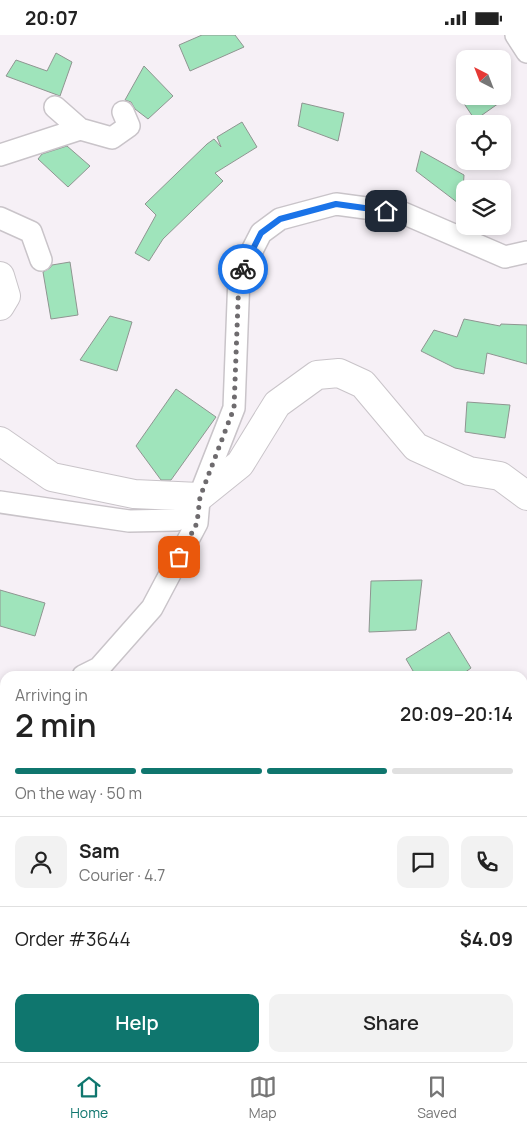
<!DOCTYPE html>
<meta charset="utf-8">
<style>
body{margin:0;font-family:Manrope,sans-serif;background:#f2f2f2;color:#222;height:100vh;display:flex;flex-direction:column;font-size:19px;white-space:nowrap}
*{box-sizing:border-box;margin:0}
p{font-size:16px;color:#767676}
.icon{flex:none;width:28px;height:28px;fill:none;stroke:currentColor;stroke-width:2;stroke-linecap:round;stroke-linejoin:round}
.map{position:relative;flex:1;overflow:hidden}
.sheet{position:absolute;left:0px;top:636px;width:528px;height:391px;display:flex;flex-direction:column;background:#fff;border-radius:15px 15px 0 0;box-shadow:0 2px 8px #0003}
.sheet>*{flex:none}
.needle{width:32px;rotate:318deg}
.controls{position:absolute;left:456px;top:15px;display:grid;gap:10px}
.controls a{display:grid;place-items:center;width:55px;height:55px;border-radius:10px;background:#fff;box-shadow:0 2px 8px #0003;font-size:25px}
.pin{position:absolute;display:grid;place-items:center;width:42px;height:42px;color:#fff;margin:-21px;border-radius:10px;box-shadow:0 2px 8px #0006}
.courier{position:absolute;display:grid;place-items:center;width:50px;height:50px;margin:-25px;border:4px solid #1a73e8;border-radius:50%;background:#fff;color:#222;box-shadow:0 1px 6px #0007}
.headline em{font-style:normal;font-weight:600}
.headline div{display:flex;flex-direction:column-reverse}
.headline{display:flex;align-items:center;justify-content:space-between;height:85px;padding:0 15px}
h1{font-size:32px;font-weight:600;line-height:38px}
.bar{display:grid;grid-template-columns:repeat(4,1fr);gap:8px 5px;align-content:center;height:60px;padding:0 15px}
.bar i{height:6px;border-radius:4px;background:#e0e0e0}
.bar .selected{background:#0f766e}
.bar p{grid-column:span 4}
.line{display:flex;align-items:center;gap:12px;padding:0 15px;border-top:1px solid #e0e0e0}
.line div{flex:1}
.round{display:grid;place-items:center;flex:none;width:52px;height:52px;border-radius:10px;background:#f2f2f2}
.action{display:flex;gap:10px;margin-top:auto;padding:10px 15px}
.action a{flex:1;height:58px;border-radius:10px;background:#0f766e;color:#fff;font-size:20px;font-weight:600;line-height:58px;text-align:center}
.action a+a{background:#f2f2f2;color:#222}
.status{display:flex;justify-content:space-between;align-items:center;height:35px;padding:0 25px;background:#fff;direction:ltr}
.status svg{height:14px;fill:currentColor}
.tab-bar{display:flex;justify-content:space-around;align-items:center;height:70px;border-top:1px solid #e0e0e0;background:#fff;font-size:14px;color:#767676}
.tab-bar a{display:grid;justify-items:center;gap:2px}
.tab-bar .selected{color:#0f766e}
.map>svg:first-child{display:block}
</style>
<div class="status"><b>20:07</b><svg viewBox="0 0 49 12"><path d="M0 12V9h3v3zM5 12V6h3v6zM10 12V3h3v9zM15 12V0h3v12zM26 1h20v11H26zM47 4h2v5h-2z"/></svg></div>
<div class="map">
<svg width="527" height="1027" viewBox="0 0 527 1027">
<rect width="100%" height="100%" fill="#f6f0f6"/>
<!-- building -->
<path fill="#9fe4bb" stroke="#8f9591" d="M 202,0 L 235,0 L 244,12 L 190,36 L 179,10 Z
M 56,18 L 72,27 L 60,61 L 6,41 L 16,25 L 47,36 Z
M 144,31 L 173,61 L 148,84 L 135,74 L 131,67 L 125,65 Z
M 459,61 L 509,61 L 475,85 Z
M 302,68 L 344,78 L 338,106 L 298,91 Z
M 242,87 L 257,112 L 215,138 L 223,146 L 163,204 L 149,226 L 135,218 L 156,180 L 145,169 L 207,109 L 214,104 L 221,112 L 217,102 Z
M 67,111 L 90,131 L 68,152 L 38,124 L 42,119 Z
M 421,116 L 464,140 L 462,171 L 416,136 Z
M 70,227 L 78,280 L 51,284 L 43,237 L 50,233 L 52,230 Z
M 110,281 L 132,287 L 117,336 L 80,325 Z
M 464,284 L 500,291 L 501,289 L 527,290 L 527,329 L 487,318 L 484,339 L 455,333 L 421,316 L 434,295 L 457,302 Z
M 176,354 L 216,382 L 171,445 L 161,445 L 136,411 Z
M 467,367 L 510,370 L 505,403 L 465,397 Z
M 422,545 L 416,595 L 369,597 L 371,546 Z
M 0,555 L 45,568 L 35,601 L 0,591 Z
M 449,597 L 471,633 L 460,641 L 416,641 L 406,624 Z"/>
<g fill="none" stroke-linecap="round" stroke-linejoin="round">
<defs>
<path id="minor" d="M 516,0 L 527,17
M 80,94 L 112,103 L 129,91 L 123,77
M 0,120 L 80,94 L 55,72
M 0,183 L 31,197 L 41,225
M 0,467 L 129,486 L 177,485 L 189,478 L 199,462 L 234,373 L 239,241 L 261,198 L 280,184 L 336,169 L 403,178 L 505,222 L 527,217
M 83,641 L 99,633 L 152,573 L 197,488 L 199,465
M 0,675 L 5,673"/>
<path id="tertiary" d="M 0,241 L 6,261 L 0,271
M 0,406 L 52,442 L 134,459 L 199,462 L 240,429 L 277,369 L 317,340 L 339,338 L 363,349 L 416,412 L 469,436 L 500,441 L 527,461"/>
</defs>
<!-- minor casing -->
<use href="#minor" stroke="#c9c4c9" stroke-width="24"/>
<!-- tertiary casing -->
<use href="#tertiary" stroke="#c9c4c9" stroke-width="30"/>
<!-- minor -->
<use href="#minor" stroke="#fff" stroke-width="21"/>
<!-- tertiary -->
<use href="#tertiary" stroke="#fff" stroke-width="28"/>
</g>
<g fill="none" stroke-linecap="round" stroke-linejoin="round">
<!-- done -->
<path stroke="#6e6b6e" stroke-width="5" stroke-dasharray="0 9" d="M 179,522 L 197,488 L 200,462 L 234,373 L 239,241 L 243,234"/>
<!-- route -->
<path stroke="#1a73e8" stroke-width="6" d="M 243,234 L 261,198 L 280,184 L 336,169 L 386,176"/>
</g>
</svg>
<div class="controls">
<a><svg class="needle" viewBox="-14 -14 28 28"><path d="M0-13l5 13h-10z" fill="#e53935"/><path d="M0 13l5-13h-10z" fill="#767676"/></svg></a>
<a><svg class="icon" aria-label="locate" viewBox="0 0 24 24"><circle cx="12" cy="12" r="6"/><path d="M12 2v4M12 18v4M2 12h4M18 12h4"/></svg></a>
<a><svg class="icon" aria-label="layers" viewBox="0 0 24 24"><path d="M12 4l9 5-9 5-9-5zM3 14l9 5 9-5"/></svg></a>
</div>
<div class="pin" style="left:179px;top:522px;background:#ea580c"><svg class="icon" aria-label="bag" viewBox="0 0 24 24"><path d="M5 8h14l-1 12H6zM9 8a3 3 0 0 1 6 0"/></svg></div>
<div class="pin" style="left:386px;top:176px;background:#1f2937"><svg class="icon" aria-label="home" viewBox="0 0 24 24"><path d="M3 11l9-7 9 7M6 9v11h12V9"/></svg></div>
<div class="courier" style="left:243px;top:234px"><svg class="icon" aria-label="bike" viewBox="0 0 24 24"><circle cx="6" cy="16" r="4"/><circle cx="18" cy="16" r="4"/><path d="M6 16l4-8h5l3 8M10 8l3 8H6M13 5h3"/></svg></div>
<section class="sheet">
<div class="headline"><div><h1>2 min</h1><p>Arriving in</p></div><em>20:09–20:14</em></div>
<div class="bar"><i class="selected"></i><i class="selected"></i><i class="selected"></i><i></i><p>On the way · 50 m</p></div>
<div class="line" style="height:90px"><a class="round"><svg class="icon" aria-label="person" viewBox="0 0 24 24"><circle cx="12" cy="8" r="4"/><path d="M4 21q1-7 8-7t8 7"/></svg></a><div><b>Sam</b><p>Courier · 4.7</p></div><a class="round"><svg class="icon" aria-label="chat" viewBox="0 0 24 24"><path d="M4 5h16v11H9l-5 4z"/></svg></a><a class="round"><svg class="icon" aria-label="phone" viewBox="0 0 24 24"><path d="M5 4h4l2 5-3 2q2 4 5 5l2-3 5 2v4C11 20 4 13 5 4z"/></svg></a></div>
<div class="line" style="height:65px"><div>Order #3644</div><b>$4.09</b></div>
<div class="action"><a>Help</a><a>Share</a></div>
</section>
</div>
<nav class="tab-bar">
<a class="selected"><svg class="icon" aria-label="home" viewBox="0 0 24 24"><path d="M3 11l9-7 9 7M6 9v11h12V9"/></svg>Home</a>
<a><svg class="icon" aria-label="map" viewBox="0 0 24 24"><path d="M3 6l6-2 6 2 6-2v14l-6 2-6-2-6 2zM9 4v14M15 6v14"/></svg>Map</a>
<a><svg class="icon" aria-label="saved" viewBox="0 0 24 24"><path d="M7 4h10v16l-5-4-5 4z"/></svg>Saved</a>
</nav>
